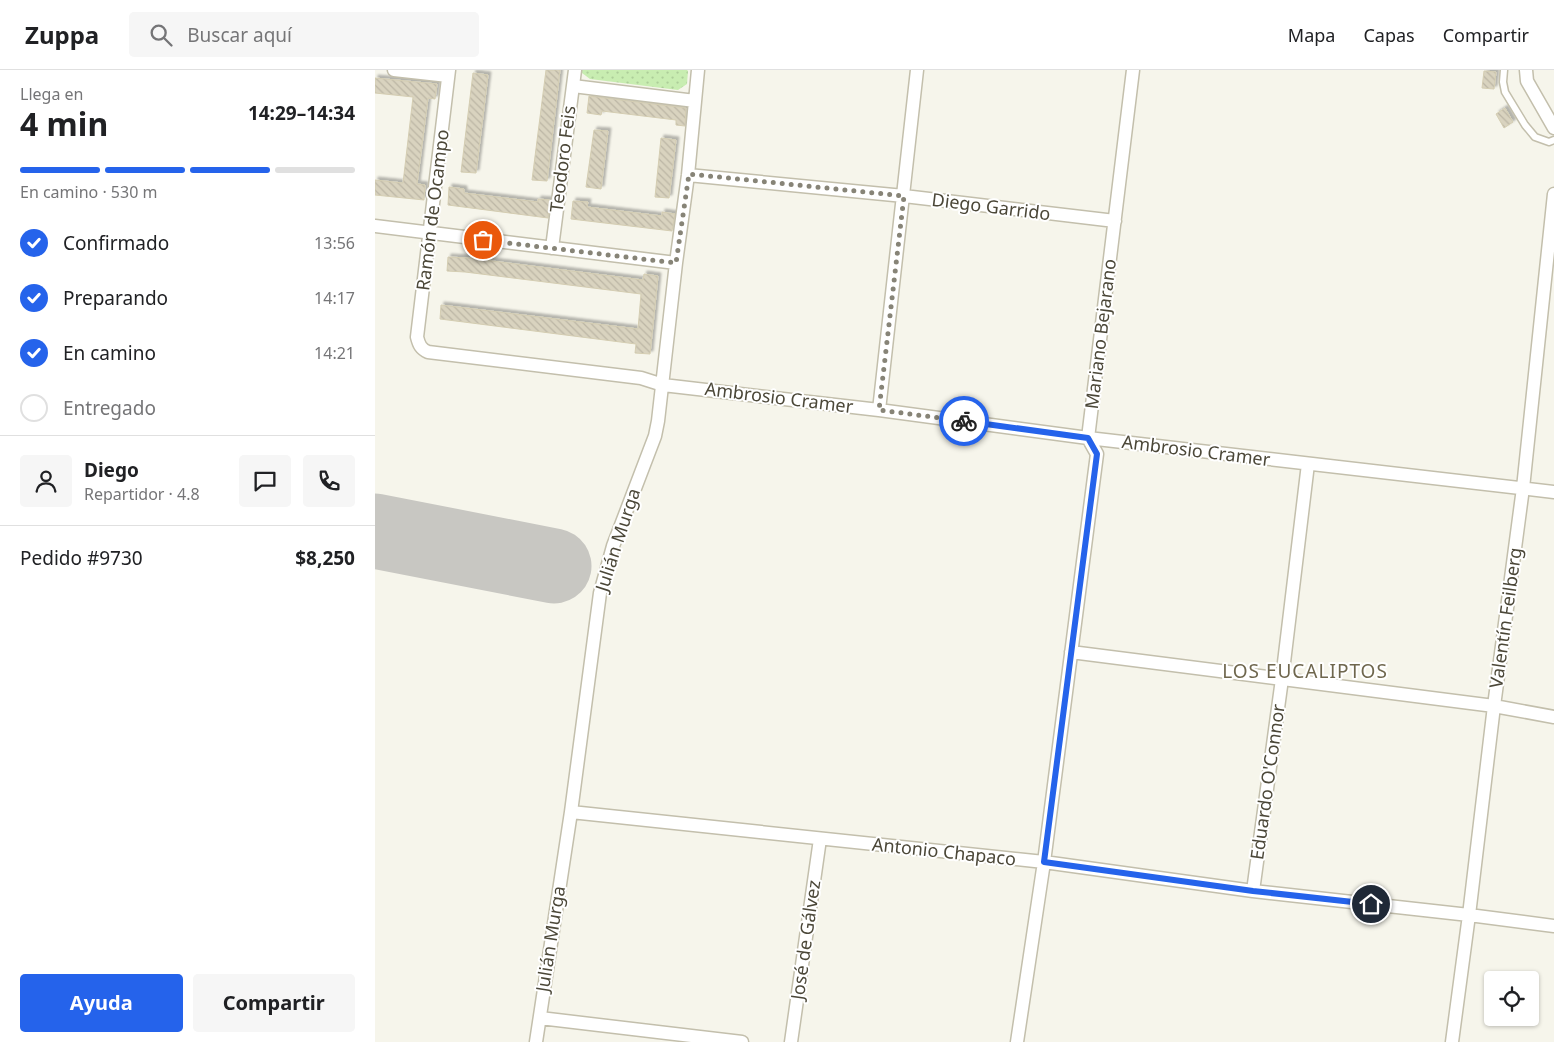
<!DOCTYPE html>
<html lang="es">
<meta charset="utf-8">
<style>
body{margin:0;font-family:"Noto Sans",sans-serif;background:#f6f6f6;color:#202124;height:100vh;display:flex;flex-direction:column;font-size:19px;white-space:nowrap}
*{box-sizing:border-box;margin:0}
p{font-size:16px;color:#757577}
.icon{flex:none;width:28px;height:28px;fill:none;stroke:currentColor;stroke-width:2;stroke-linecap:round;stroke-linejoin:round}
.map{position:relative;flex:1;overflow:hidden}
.sheet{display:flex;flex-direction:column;background:#fff;width:375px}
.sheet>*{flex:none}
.controls{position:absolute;left:1109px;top:901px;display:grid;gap:10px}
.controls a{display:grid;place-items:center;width:55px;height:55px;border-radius:5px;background:#fff;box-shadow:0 1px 4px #0004;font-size:25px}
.pin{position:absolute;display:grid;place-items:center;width:42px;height:42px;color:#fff;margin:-21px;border:2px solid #fff;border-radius:50%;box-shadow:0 1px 5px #0007}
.courier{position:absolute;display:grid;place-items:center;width:50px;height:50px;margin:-25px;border:4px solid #2563eb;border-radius:50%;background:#fff;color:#222;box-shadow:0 1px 6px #0007}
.headline em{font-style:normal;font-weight:700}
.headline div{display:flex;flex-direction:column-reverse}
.headline{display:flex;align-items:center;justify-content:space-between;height:85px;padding:0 20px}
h1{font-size:32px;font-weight:700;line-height:38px}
.bar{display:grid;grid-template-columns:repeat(4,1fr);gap:8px 5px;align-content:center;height:60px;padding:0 20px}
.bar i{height:6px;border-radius:4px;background:#e0e0e0}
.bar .current{background:#2563eb}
.bar p{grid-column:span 4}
.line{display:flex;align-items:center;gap:12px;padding:0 20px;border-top:1px solid #e0e0e0}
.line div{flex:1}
.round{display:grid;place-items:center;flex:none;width:52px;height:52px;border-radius:5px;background:#f6f6f6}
ol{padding:0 20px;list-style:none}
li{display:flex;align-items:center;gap:15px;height:55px}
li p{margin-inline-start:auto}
li .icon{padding:5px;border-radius:50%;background:#2563eb;color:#fff;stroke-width:4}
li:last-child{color:#757577}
li i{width:28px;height:28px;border:2px solid #e0e0e0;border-radius:50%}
.button{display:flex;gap:10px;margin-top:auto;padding:10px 20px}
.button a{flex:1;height:58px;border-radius:5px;background:#2563eb;color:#fff;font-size:20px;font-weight:700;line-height:58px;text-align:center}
.button a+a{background:#f6f6f6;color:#202124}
header{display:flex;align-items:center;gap:30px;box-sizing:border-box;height:70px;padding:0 25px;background:#fff;border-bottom:1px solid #e0e0e0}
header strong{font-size:24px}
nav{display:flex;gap:28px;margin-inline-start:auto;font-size:18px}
.search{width:350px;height:45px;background:#f6f6f6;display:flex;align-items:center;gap:12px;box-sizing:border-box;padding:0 18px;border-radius:5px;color:#757577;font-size:19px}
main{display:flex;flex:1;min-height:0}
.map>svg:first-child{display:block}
</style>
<header>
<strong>Zuppa</strong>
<div class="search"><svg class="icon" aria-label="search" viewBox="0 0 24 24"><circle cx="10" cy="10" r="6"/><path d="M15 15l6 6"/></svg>Buscar aquí</div>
<nav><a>Mapa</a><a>Capas</a><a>Compartir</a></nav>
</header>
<main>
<section class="sheet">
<div class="headline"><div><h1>4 min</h1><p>Llega en</p></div><em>14:29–14:34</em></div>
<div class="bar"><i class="current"></i><i class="current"></i><i class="current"></i><i></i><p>En camino · 530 m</p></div>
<ol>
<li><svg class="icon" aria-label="check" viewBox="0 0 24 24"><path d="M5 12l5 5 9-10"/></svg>Confirmado<p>13:56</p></li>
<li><svg class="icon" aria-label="check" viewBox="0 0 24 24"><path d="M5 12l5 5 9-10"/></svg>Preparando<p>14:17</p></li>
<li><svg class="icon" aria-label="check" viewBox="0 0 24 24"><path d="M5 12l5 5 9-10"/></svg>En camino<p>14:21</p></li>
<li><i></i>Entregado</li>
</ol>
<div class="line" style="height:90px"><a class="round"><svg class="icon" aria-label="person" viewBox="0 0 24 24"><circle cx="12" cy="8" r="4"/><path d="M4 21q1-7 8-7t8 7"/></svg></a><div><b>Diego</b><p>Repartidor · 4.8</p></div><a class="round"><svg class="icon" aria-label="chat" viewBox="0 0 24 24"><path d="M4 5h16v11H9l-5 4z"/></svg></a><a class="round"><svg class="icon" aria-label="phone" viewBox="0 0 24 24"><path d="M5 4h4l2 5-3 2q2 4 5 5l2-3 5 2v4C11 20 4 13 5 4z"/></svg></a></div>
<div class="line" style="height:65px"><div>Pedido #9730</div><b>$8,250</b></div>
<div class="button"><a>Ayuda</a><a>Compartir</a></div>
</section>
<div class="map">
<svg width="1179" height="972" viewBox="0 0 1179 972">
<defs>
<pattern id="park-dots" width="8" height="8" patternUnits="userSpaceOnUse" patternTransform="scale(1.25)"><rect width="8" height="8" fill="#c8edb1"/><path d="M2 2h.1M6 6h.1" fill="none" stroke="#adcd99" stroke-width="1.8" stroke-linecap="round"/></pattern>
<pattern id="building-back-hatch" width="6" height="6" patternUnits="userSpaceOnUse" patternTransform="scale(1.25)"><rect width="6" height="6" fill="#d9d3bf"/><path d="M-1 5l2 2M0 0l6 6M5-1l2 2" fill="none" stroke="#bcb6a5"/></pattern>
<filter id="shadow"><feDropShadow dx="3" dy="-3" stdDeviation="1" flood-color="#0004"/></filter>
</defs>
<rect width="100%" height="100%" fill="#f6f5eb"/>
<!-- park -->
<path fill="url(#park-dots)" d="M 207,0 L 312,0 L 313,1 L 312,14 L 303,20 L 215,9 L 207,3 Z"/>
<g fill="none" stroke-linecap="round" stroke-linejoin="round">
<!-- runway -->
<path stroke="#c8c7c2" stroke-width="75" d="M 0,461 L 179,496"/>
</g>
<!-- building -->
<path fill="url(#building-back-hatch)" stroke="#d4cdb2" filter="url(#shadow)" d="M 171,0 L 185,0 L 172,111 L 157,110 Z
M 1109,1 L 1121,2 L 1119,19 L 1107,18 Z
M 98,3 L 113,5 L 101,103 L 86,102 Z
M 0,8 L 62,14 L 60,29 L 53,28 L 42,114 L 50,115 L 49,130 L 0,125 L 0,110 L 28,113 L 38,27 L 0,23 Z
M 214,26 L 311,38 L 310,56 L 301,55 L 301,50 L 227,41 L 226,45 L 212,43 Z
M 1130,38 L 1138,52 L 1129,58 L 1121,44 Z
M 219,60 L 233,61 L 226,119 L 211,117 Z
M 286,68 L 301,70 L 294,128 L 280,127 Z
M 74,117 L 89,119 L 89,123 L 163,132 L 163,129 L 175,130 L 173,148 L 73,135 Z
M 198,131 L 213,132 L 212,137 L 287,146 L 287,142 L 300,144 L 297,161 L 196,149 Z
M 73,187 L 93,188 L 268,210 L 269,204 L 283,206 L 275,284 L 260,283 L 261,274 L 65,249 L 66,235 L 263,259 L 266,224 L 90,202 L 72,201 Z"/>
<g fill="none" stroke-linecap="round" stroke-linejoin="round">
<defs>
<path id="service" d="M 1129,0 L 1128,12 L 1130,22 L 1150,55 L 1160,67 L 1174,72 L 1179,70"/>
<path id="minor" d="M 19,0 L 73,6
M 74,0 L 42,267 C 44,275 46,279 53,282 L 266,308 L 288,315 L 504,340 L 713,368 L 1179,422
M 1151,0 L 1152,11 L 1179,58
M 198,16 L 320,31
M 313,105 L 529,126 L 740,151
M 0,156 L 301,193
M 177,178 L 200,0
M 504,340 L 542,0
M 696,582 L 1119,636 L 1179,647
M 196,742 L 669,792 L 878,821 L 1094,845 L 1179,856
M 878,821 L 907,609 L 933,394
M 165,948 L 367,972
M 161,972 L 196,742 L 225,523 L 238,476 L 280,366 L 283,351 L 301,193 L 313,105 L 323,0
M 416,972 L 445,769
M 642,972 L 669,792 L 722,384 L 713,368 L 758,0
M 1077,972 L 1094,845 L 1119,636 L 1148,418 L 1179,124"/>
</defs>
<!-- service casing -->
<use href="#service" stroke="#c3bfac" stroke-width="9"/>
<!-- minor casing -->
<use href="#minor" stroke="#c3bfac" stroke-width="15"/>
<!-- service -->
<use href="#service" stroke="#fff" stroke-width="6"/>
<!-- minor -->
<use href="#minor" stroke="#fff" stroke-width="12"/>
</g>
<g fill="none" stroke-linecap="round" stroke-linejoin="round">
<!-- done -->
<path stroke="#878477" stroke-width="5" stroke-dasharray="0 9" d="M 108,170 L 301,193 L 314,104 L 529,126 L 504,340 L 589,351"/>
<!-- route -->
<path stroke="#2563eb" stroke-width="6" d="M 589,351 L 713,368 L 722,384 L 669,792 L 878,821 L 996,834"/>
</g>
<g text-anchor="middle" stroke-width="4" stroke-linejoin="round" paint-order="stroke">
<!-- street labels -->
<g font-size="18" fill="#4b4738" stroke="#fff">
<text transform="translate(188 89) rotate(-83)" y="6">Teodoro Feis</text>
<text transform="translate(616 137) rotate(7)" y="6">Diego Garrido</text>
<text transform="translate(58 140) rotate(-83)" y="6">Ramón de Ocampo</text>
<text transform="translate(726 264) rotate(-83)" y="6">Mariano Bejarano</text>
<text transform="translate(404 328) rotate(7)" y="6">Ambrosio Cramer</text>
<text transform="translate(821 381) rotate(7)" y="6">Ambrosio Cramer</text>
<text transform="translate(243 470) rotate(-72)" y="6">Julián Murga</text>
<text transform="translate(1131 548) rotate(-82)" y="6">Valentín Feilberg</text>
<text transform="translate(893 712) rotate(-82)" y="6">Eduardo O'Connor</text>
<text transform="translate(569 782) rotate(6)" y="6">Antonio Chapaco</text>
<text transform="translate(176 869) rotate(-81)" y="6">Julián Murga</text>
<text transform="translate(431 870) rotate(-82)" y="6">José de Gálvez</text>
</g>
<!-- neighbourhood labels -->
<g font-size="19" letter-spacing="1" fill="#6f674e" stroke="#fff">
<text x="930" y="608">LOS EUCALIPTOS</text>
</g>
</g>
</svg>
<div class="controls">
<a><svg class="icon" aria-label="locate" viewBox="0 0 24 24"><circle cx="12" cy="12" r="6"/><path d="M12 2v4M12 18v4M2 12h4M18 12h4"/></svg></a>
</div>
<div class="pin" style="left:108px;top:170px;background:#ea580c"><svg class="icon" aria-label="bag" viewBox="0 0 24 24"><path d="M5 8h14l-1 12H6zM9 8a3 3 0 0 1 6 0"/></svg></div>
<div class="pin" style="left:996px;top:834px;background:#1f2937"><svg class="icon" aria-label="home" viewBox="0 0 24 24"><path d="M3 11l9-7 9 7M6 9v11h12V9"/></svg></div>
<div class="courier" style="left:589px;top:351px"><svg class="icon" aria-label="bike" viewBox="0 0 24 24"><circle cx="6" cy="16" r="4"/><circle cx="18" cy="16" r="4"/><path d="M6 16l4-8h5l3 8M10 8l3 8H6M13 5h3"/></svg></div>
</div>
</main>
